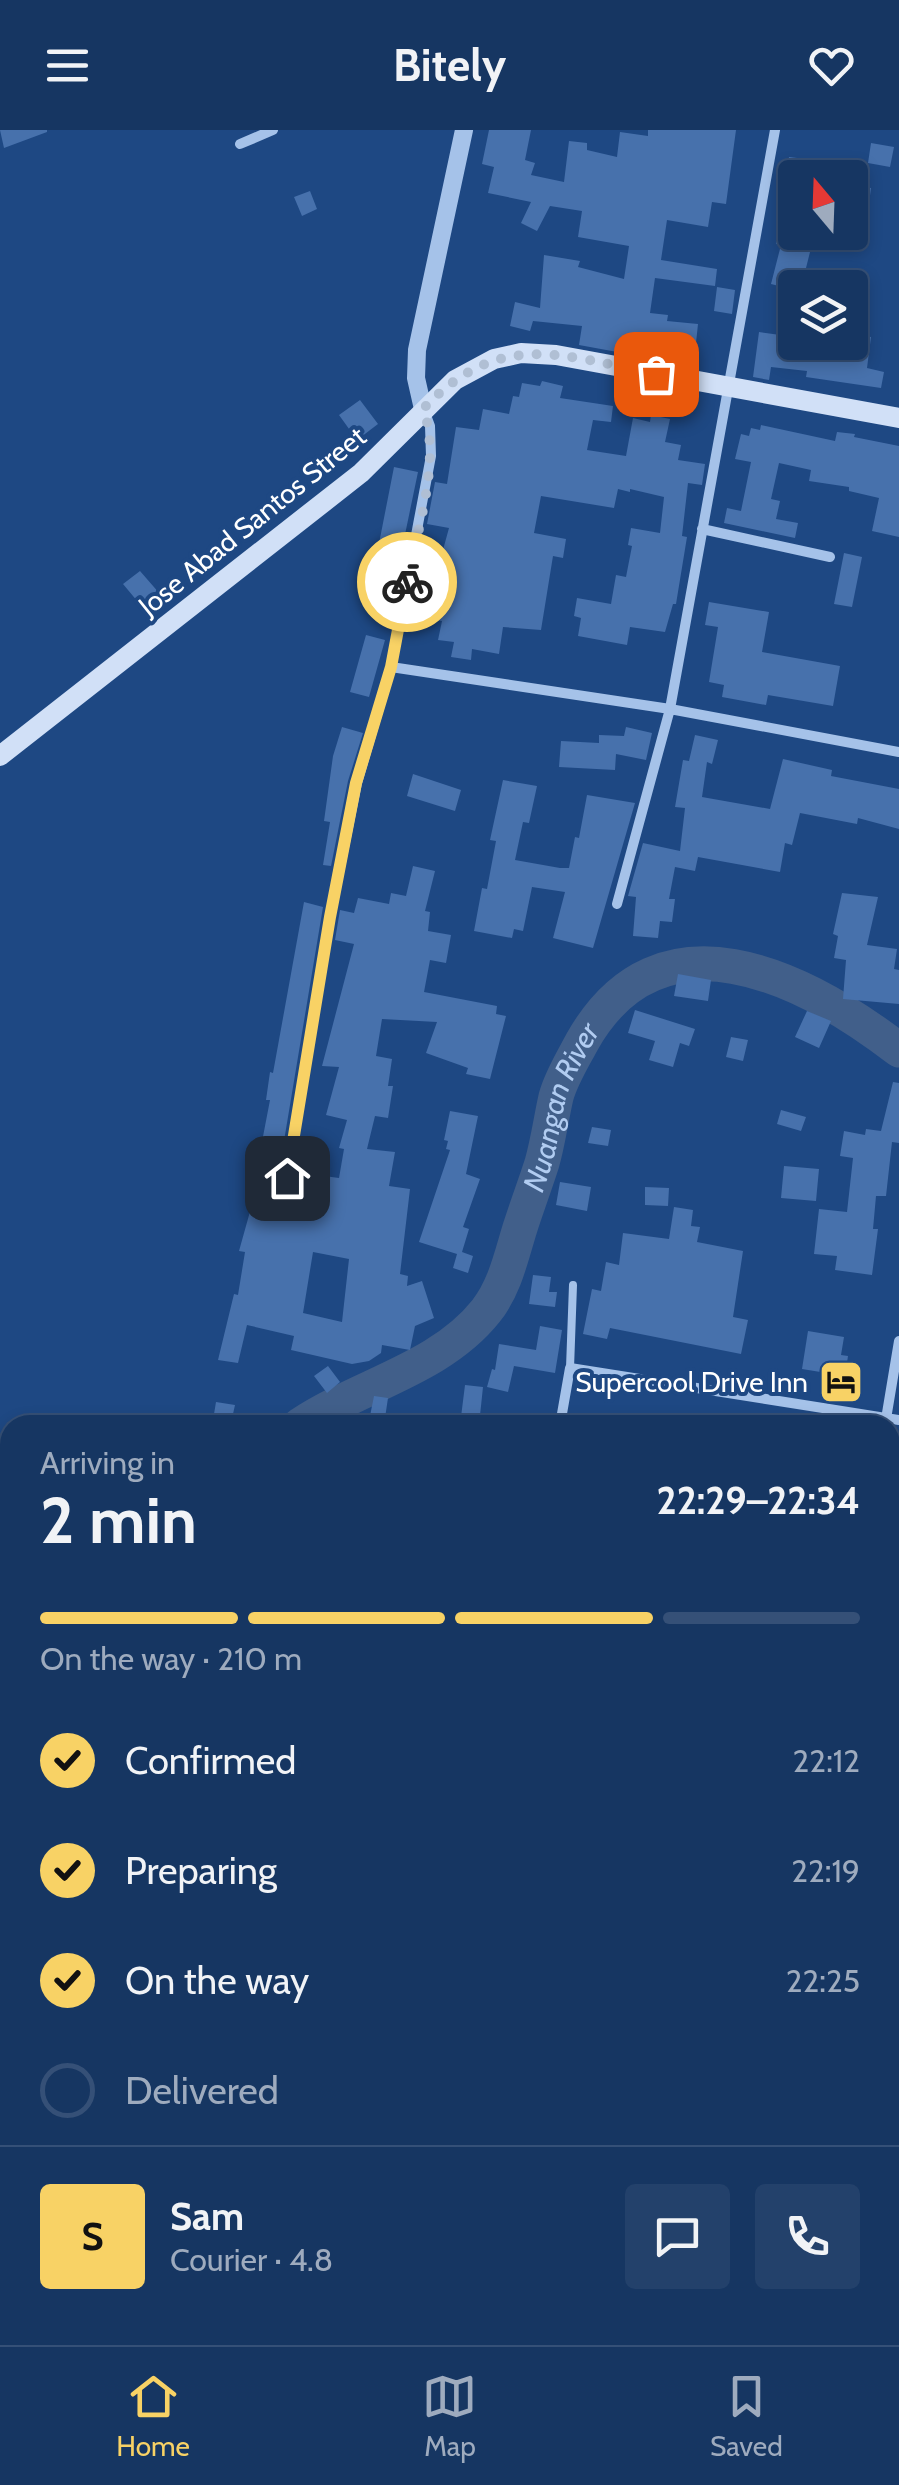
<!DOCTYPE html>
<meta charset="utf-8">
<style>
body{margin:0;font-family:Cabin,sans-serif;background:#23416b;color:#f1f3f6;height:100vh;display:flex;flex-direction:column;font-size:38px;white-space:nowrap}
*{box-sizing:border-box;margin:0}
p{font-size:32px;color:#9eabbe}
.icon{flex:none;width:55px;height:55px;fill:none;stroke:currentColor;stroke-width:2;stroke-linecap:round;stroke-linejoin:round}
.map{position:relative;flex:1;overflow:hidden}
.side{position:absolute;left:0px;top:1285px;width:900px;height:930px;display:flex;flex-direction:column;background:#163662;border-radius:30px 30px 0 0;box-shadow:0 5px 15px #0003,0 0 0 2px #355077}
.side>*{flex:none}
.needle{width:65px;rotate:341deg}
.fabs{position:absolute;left:778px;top:30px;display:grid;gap:20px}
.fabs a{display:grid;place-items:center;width:90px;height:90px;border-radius:10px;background:#163662;box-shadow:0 5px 15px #0003,0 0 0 2px #355077;font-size:50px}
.pin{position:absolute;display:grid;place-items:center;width:85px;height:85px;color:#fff;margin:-42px;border-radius:20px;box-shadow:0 5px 15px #0006}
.courier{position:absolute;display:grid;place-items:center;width:100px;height:100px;margin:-50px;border:8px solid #f8d265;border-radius:50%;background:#fff;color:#222;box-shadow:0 2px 12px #0007}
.head em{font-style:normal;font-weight:700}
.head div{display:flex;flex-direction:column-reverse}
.head{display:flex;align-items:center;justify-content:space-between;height:170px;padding:0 40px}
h1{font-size:65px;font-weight:700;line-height:75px}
.bar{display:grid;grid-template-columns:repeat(4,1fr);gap:15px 10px;align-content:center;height:120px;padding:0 40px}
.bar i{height:12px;border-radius:8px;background:#355077}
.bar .active{background:#f8d265}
.bar p{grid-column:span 4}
.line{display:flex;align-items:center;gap:25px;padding:0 40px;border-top:2px solid #355077}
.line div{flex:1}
.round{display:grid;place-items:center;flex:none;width:105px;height:105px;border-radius:10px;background:#23416b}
ol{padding:0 40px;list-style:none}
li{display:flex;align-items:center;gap:30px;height:110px}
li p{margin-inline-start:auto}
li .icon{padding:10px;border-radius:50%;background:#f8d265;color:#111;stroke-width:4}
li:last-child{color:#9eabbe}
li i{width:55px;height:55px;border:5px solid #355077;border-radius:50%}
header{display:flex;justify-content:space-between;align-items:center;height:130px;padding:0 40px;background:#163662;font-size:45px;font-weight:700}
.dock{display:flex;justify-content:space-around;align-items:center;height:140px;border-top:2px solid #355077;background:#163662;font-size:28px;color:#9eabbe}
.dock a{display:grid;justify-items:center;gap:5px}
.dock .active{color:#f8d265}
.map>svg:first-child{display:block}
</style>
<header><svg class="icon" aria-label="menu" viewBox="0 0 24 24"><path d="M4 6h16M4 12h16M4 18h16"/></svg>Bitely<svg class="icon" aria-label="heart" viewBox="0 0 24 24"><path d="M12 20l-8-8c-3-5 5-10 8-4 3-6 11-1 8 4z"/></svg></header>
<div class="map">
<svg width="899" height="2215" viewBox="0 0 899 2215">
<rect width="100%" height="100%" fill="#1e4883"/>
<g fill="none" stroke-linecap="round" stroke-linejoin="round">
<!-- river -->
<g stroke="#415f8a" stroke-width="35">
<path id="s1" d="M 300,1295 C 360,1255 440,1239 486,1181 C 505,1157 511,1127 520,1098 C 527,1076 535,1055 542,1033 C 548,1012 551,989 556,967 C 561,948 573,929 582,912 C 659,774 803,846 899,920"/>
<path d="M 0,1377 L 5,1393 L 10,1451"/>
<path d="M 10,1477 L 4,1525 L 10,1544"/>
</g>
</g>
<!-- building -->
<path fill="#4771ac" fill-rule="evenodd" d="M 0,0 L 47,0 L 47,2 L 4,18 Z
M 489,0 L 531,0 L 525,30 L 535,33 L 531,45 L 564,52 L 569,11 L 587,13 L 587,20 L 617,27 L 620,2 L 648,6 L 648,0 L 736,0 L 726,74 L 712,72 L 708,97 L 667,90 L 661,130 L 717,139 L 715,156 L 655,148 L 650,183 L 668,185 L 667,191 L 698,194 L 696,213 L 664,210 L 661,230 L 579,215 L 582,196 L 533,191 L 530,201 L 510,196 L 515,172 L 540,178 L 544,125 L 580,131 L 578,137 L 624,149 L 629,116 L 578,107 L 582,81 L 550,76 L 537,101 L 521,93 L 531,72 L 488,63 L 494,37 L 482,34 Z
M 871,13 L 894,17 L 890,37 L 868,33 Z
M 789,27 L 838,33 L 836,48 L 786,48 Z
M 850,55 L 871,58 L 869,73 L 850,70 Z
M 310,61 L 317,79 L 302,86 L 294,67 Z
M 781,81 L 795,83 L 795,102 L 832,102 L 830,120 L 811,118 L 801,158 L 795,158 L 795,160 L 771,154 L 781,115 L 776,114 Z
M 717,157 L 735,160 L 732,184 L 714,181 Z
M 759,202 L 795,207 L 795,212 L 850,212 L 850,204 L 871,207 L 867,238 L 884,242 L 881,258 L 806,247 L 807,241 L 771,237 L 769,250 L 753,247 Z
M 542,251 L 563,256 L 560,268 L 613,276 L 611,292 L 593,290 L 587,320 L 626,326 L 633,288 L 650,292 L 651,285 L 670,289 L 665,312 L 681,315 L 678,330 L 705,334 L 702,355 L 688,353 L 682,406 L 687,407 L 676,474 L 673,474 L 665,502 L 630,497 L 627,515 L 578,506 L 581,488 L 574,486 L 577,468 L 611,474 L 616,445 L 626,447 L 632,416 L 628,415 L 631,398 L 660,403 L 664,367 L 630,359 L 630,362 L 618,359 L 614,378 L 541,366 L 534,403 L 566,409 L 563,428 L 553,426 L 541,500 L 503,497 L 499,524 L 472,519 L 471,530 L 451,527 L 454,512 L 438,510 L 442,491 L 410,486 L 417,447 L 435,449 L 449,398 L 427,394 L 435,352 L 447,354 L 456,297 L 479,300 L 483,279 L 509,284 L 513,266 L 519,267 L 522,253 L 540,256 Z
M 360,270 L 378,294 L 357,310 L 339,285 Z
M 761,295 L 835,311 L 837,302 L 855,304 L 854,307 L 899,316 L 899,407 L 872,401 L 879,368 L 849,361 L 849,357 L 809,351 L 811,340 L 779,333 L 771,369 L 780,371 L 776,389 L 798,393 L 795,408 L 724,393 L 727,378 L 741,381 L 751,332 L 735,329 L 741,304 L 749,306 L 751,298 L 760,300 Z
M 394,337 L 418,342 L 397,443 L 374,439 Z
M 844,423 L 862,427 L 852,477 L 834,474 Z
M 140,441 L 160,464 L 143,478 L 123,454 Z
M 709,472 L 769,482 L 762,522 L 840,536 L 833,576 L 768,565 L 766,575 L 722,567 L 724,555 L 709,552 L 718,497 L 705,495 Z
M 366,505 L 385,510 L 369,567 L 350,562 Z
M 342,597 L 363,603 L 348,651 L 331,736 L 323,735 L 330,692 L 324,691 L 333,626 Z
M 626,597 L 652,603 L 646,630 L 616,624 L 615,640 L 559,637 L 561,611 L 599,613 L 599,605 L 624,606 Z
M 695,605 L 718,610 L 712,634 L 707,632 L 702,667 L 770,679 L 783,629 L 832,640 L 831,646 L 899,659 L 899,699 L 858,688 L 857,694 L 800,683 L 792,715 L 785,713 L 780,742 L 698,727 L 695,741 L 675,737 L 669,769 L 675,769 L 672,792 L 660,791 L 658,808 L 633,806 L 636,767 L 628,766 L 643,713 L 680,721 L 685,678 L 675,677 L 683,630 L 689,631 Z
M 413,644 L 461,660 L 455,681 L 407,666 Z
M 503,650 L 537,656 L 529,693 L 523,692 L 515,730 L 560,738 L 569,738 L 575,707 L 579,708 L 587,665 L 635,673 L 593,818 L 553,808 L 565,762 L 532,757 L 523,801 L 514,799 L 512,808 L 474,801 L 482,758 L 487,759 L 496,711 L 490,710 Z
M 413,736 L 435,741 L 425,781 L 430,782 L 428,801 L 451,805 L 446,833 L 430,830 L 424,862 L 497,876 L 496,884 L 506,886 L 490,949 L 466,944 L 468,938 L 426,923 L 437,892 L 382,889 L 376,926 L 392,929 L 388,956 L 393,956 L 388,988 L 375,986 L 367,1019 L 395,1022 L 389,1056 L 410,1059 L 400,1144 L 408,1146 L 407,1156 L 422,1151 L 434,1188 L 415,1196 L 410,1220 L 382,1215 L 381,1223 L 369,1231 L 352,1234 L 291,1220 L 294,1206 L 247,1195 L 238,1233 L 218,1230 L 234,1164 L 238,1165 L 245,1122 L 239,1121 L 251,1078 L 292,1085 L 293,1079 L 297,1080 L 302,1043 L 339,1048 L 344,1019 L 339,1018 L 347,990 L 326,985 L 339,937 L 322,936 L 354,814 L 335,810 L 340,780 L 354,783 L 358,768 L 389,774 L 391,763 L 406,766 ZM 313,1122 L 349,1129 L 342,1192 L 303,1183 Z
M 842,763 L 878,767 L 867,815 L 897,819 L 894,839 L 899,840 L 899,874 L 843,869 L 846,830 L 834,828 L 838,806 L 833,804 Z
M 304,772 L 323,777 L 278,1047 L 256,1043 L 270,970 L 266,970 L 270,942 L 273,943 Z
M 678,844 L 711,850 L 708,871 L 674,866 Z
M 635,880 L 695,899 L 689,916 L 680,913 L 673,937 L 649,930 L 655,911 L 628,903 Z
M 807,881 L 831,891 L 819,918 L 795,907 Z
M 731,907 L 748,910 L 743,931 L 726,927 Z
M 893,952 L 899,953 L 899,1013 L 892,1012 L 886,1066 L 876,1066 L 873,1099 L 878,1099 L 872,1145 L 835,1140 L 837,1126 L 814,1124 L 819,1079 L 847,1082 L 853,1028 L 840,1026 L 844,1001 L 865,1005 L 866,999 L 881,1001 Z
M 781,980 L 806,987 L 801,1001 L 777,994 Z
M 450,981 L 478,986 L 466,1044 L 480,1049 L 463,1097 L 469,1099 L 462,1122 L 473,1126 L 468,1143 L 453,1138 L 457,1124 L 419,1112 L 450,1020 L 446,1019 L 448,1011 L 444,1010 Z
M 592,997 L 611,1000 L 608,1016 L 588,1013 Z
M 784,1036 L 819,1039 L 816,1071 L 781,1068 Z
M 560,1052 L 591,1057 L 587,1081 L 556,1075 Z
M 645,1057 L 669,1058 L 668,1076 L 645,1075 Z
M 674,1077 L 693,1080 L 691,1096 L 700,1097 L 697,1112 L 743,1121 L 733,1187 L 748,1190 L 741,1224 L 610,1198 L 607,1209 L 583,1204 L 592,1159 L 601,1161 L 606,1132 L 619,1135 L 623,1103 L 669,1109 Z
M 533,1145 L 551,1147 L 549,1162 L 557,1162 L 555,1177 L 529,1174 Z
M 540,1196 L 562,1200 L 555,1243 L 514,1236 L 508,1262 L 487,1257 L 492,1239 L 495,1240 L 499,1214 L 536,1220 Z
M 808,1201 L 844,1207 L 841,1225 L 848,1226 L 845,1246 L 802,1239 Z
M 328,1236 L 340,1252 L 327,1263 L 314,1246 Z
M 465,1255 L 483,1257 L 479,1295 L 460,1295 Z
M 374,1266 L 388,1268 L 385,1288 L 370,1286 Z
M 216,1272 L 235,1275 L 231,1293 L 213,1290 Z"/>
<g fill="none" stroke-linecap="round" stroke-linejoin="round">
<!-- service -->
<path stroke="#a5c2e9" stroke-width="8" d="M 570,1238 L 573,1155"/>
<!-- minor -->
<path stroke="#a5c2e9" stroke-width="10" d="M 240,14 L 273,0
M 702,399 L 830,427
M 391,537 L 670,579 L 899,622
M 617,774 L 670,579 L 775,0
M 287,1047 L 330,787 L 357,653 L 391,537 L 431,326 L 430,296 L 424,280
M 560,1295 L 570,1238 L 899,1290
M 885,1295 L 899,1211
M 890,1623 L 899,1624
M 890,1955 L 899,1957
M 431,2205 L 491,2215
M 403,2215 L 405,2205
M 741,2215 L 743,2205"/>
<!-- tertiary -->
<path stroke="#a5c2e9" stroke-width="18" d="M 423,279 L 416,248 L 417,220 L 464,0"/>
<!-- secondary -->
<path stroke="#d1e0f7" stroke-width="20" d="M 0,626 L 361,343 L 455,250 L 494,229 L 521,223 L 556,225 L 899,288"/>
</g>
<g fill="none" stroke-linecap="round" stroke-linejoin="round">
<!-- done -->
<path stroke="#b0bfd4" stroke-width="10" stroke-dasharray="0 18" d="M 407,452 C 417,400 442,328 423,279 C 499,199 561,225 656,244"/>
<!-- route -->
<path stroke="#f8d265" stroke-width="12" d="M 287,1048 L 330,787 L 356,653 L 391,537 L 407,452"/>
</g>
<!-- icons -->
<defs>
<symbol id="hotel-square" viewBox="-11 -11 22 22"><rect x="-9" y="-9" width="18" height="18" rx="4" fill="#f8d265" stroke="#1e4883"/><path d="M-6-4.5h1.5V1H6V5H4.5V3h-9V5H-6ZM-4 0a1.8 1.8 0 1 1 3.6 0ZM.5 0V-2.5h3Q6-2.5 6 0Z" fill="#111"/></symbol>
</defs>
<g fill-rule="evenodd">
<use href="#hotel-square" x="816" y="1227" width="50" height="50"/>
</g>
<g text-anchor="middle" stroke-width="8" stroke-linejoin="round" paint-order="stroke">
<!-- street labels -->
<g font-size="28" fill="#fff" stroke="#1e4883">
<text transform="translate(252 391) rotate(-39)" y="10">Jose Abad Santos Street</text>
</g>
<!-- poi labels -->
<g font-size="28" fill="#fff" stroke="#1e4883" text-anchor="end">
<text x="808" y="1262">Supercool Drive Inn</text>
</g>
<!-- water labels -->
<g font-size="30" font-style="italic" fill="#b1ccf1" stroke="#1e4883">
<text dy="10" stroke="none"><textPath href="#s1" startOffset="438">Nuangan River</textPath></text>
</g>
</g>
</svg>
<div class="fabs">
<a><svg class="needle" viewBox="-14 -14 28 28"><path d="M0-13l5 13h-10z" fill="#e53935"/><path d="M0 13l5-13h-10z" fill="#9eabbe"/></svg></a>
<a><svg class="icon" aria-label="layers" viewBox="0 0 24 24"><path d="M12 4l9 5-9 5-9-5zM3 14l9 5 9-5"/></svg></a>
</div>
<div class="pin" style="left:656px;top:244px;background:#ea580c"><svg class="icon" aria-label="bag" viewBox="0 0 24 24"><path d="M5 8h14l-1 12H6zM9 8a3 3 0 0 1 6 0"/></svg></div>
<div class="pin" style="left:287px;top:1048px;background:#1f2937"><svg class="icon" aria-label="home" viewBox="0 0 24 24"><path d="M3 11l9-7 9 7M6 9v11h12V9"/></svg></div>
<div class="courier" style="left:407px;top:452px"><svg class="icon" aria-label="bike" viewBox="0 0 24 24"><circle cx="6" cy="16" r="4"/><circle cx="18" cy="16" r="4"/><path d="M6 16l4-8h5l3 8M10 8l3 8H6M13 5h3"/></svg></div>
<section class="side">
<div class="head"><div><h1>2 min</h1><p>Arriving in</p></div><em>22:29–22:34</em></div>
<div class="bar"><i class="active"></i><i class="active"></i><i class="active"></i><i></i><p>On the way · 210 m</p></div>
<ol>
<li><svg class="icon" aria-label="check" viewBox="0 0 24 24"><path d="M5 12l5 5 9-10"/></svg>Confirmed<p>22:12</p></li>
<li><svg class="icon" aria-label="check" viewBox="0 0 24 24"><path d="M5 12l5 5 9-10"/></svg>Preparing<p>22:19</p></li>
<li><svg class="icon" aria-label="check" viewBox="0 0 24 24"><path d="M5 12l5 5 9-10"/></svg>On the way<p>22:25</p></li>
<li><i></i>Delivered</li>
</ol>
<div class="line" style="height:180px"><b class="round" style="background:#f8d265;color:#111">S</b><div><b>Sam</b><p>Courier · 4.8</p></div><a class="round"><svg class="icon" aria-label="chat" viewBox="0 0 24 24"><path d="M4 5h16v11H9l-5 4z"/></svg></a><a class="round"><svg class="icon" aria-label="phone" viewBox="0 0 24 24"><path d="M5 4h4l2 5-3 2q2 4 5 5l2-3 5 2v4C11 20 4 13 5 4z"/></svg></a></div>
</section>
</div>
<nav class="dock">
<a class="active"><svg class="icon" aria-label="home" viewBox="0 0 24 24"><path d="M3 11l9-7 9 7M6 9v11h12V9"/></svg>Home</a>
<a><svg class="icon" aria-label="map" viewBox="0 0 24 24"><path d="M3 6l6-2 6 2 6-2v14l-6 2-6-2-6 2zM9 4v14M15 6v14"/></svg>Map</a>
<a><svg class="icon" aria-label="saved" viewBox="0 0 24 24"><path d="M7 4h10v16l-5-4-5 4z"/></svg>Saved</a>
</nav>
